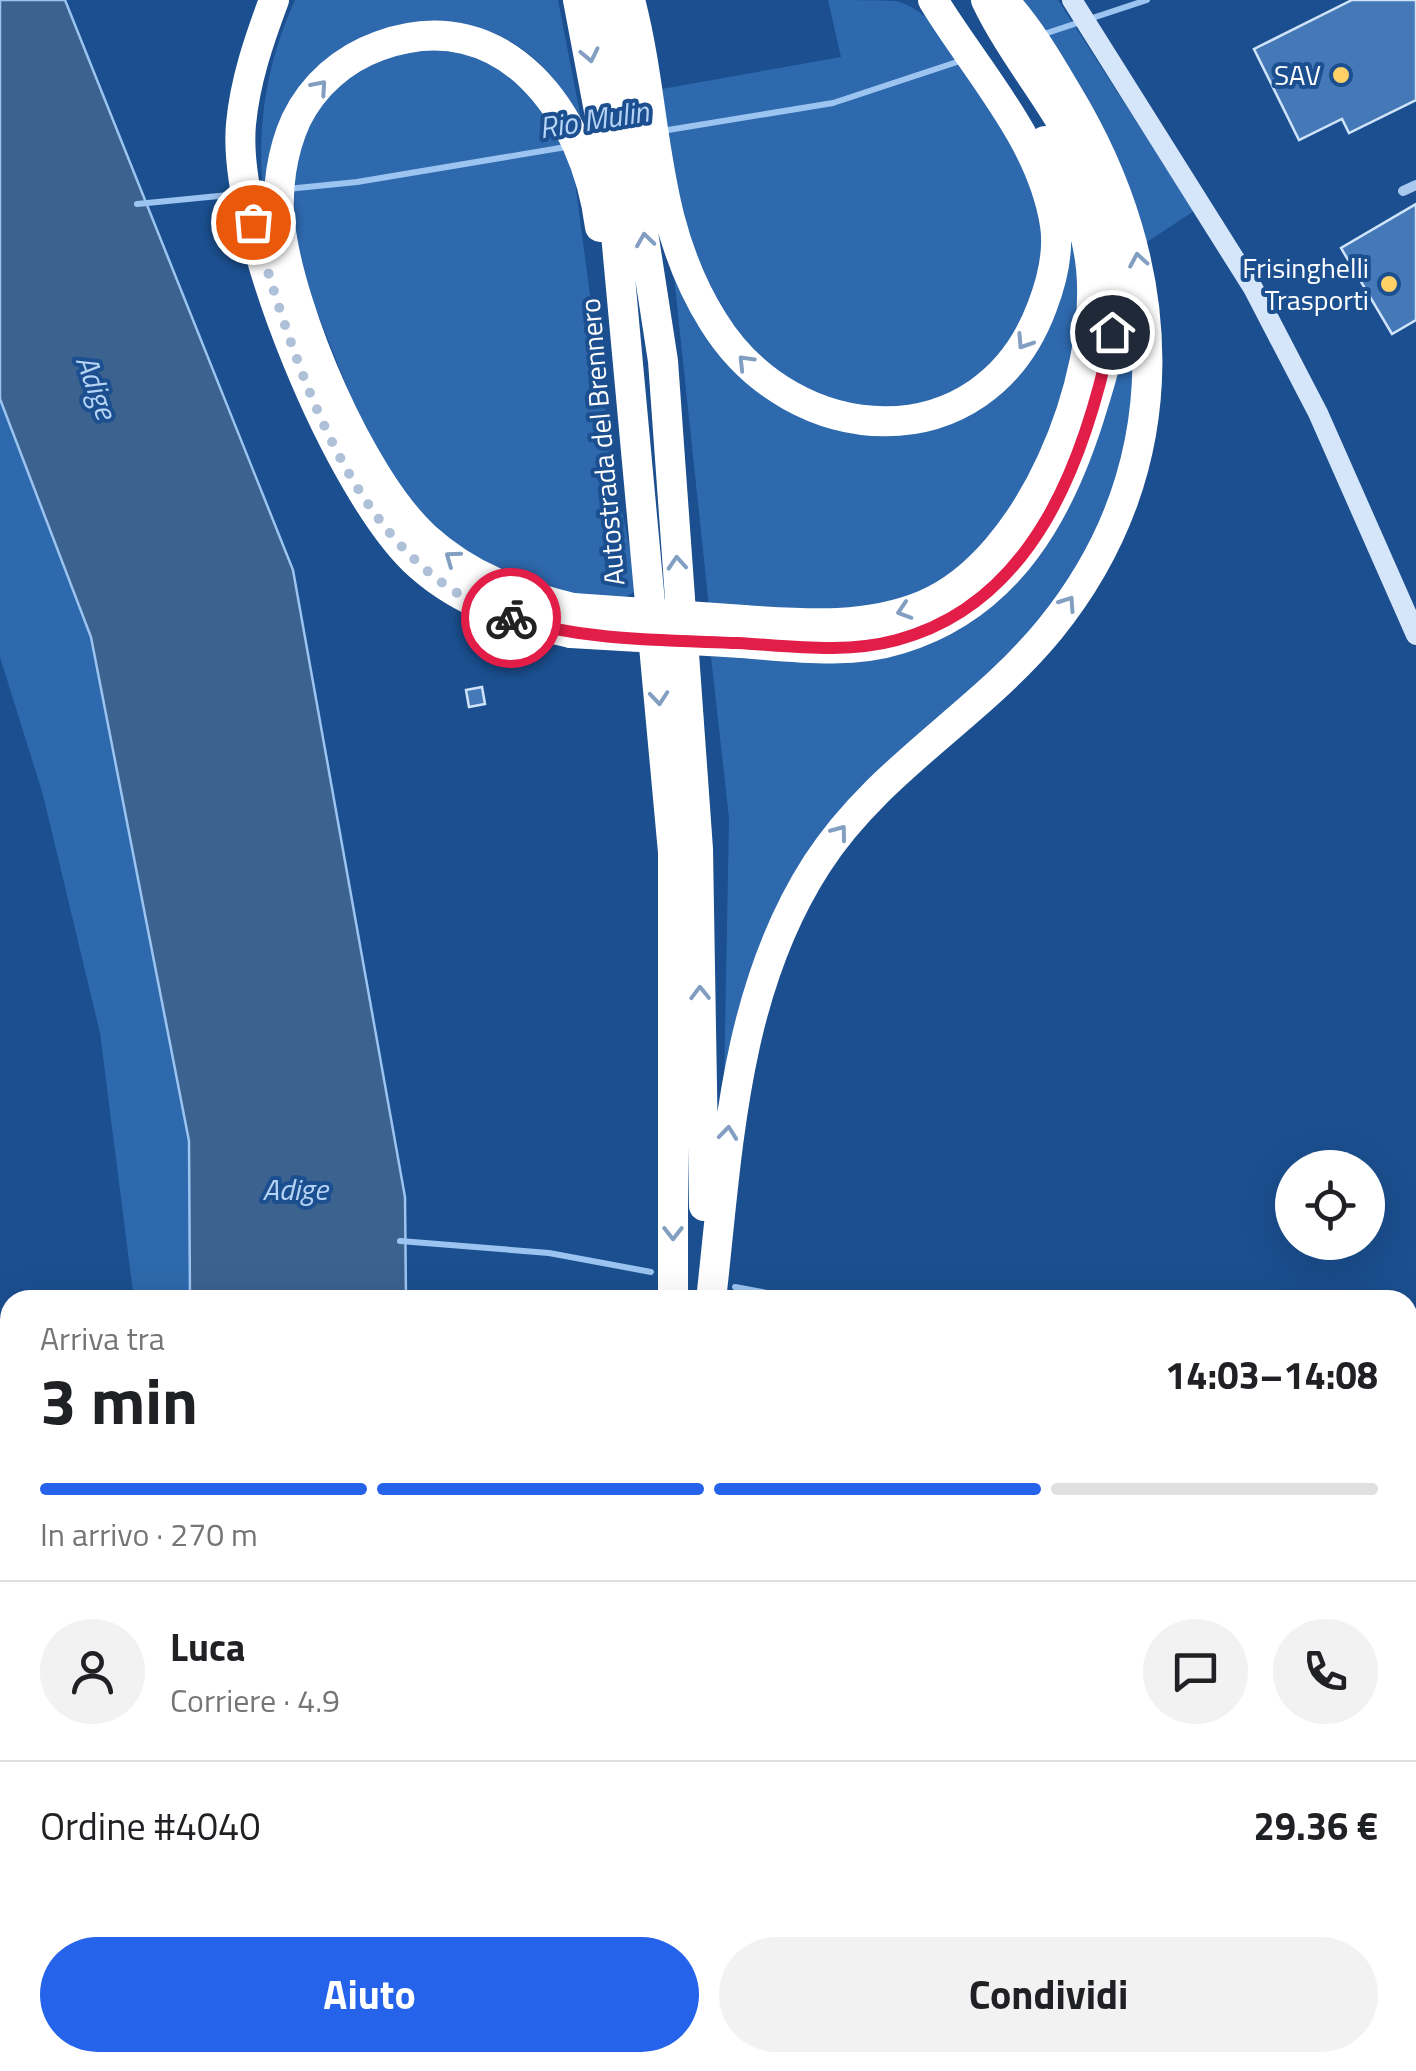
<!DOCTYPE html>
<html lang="it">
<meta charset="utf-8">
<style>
body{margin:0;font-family:"Titillium Web",sans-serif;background:#f2f2f2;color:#202124;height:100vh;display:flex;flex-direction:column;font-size:38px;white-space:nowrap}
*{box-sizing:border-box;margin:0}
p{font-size:32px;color:#757577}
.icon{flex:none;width:55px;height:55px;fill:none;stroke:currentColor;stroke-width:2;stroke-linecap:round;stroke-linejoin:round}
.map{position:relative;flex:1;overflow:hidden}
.panel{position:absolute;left:0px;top:1290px;width:1418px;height:782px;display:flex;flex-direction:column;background:#fff;border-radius:30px 30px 0 0;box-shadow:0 10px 40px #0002}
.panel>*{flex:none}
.tools{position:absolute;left:1275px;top:1150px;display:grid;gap:20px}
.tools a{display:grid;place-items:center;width:110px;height:110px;border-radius:50%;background:#fff;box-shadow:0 10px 40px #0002;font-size:50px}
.pin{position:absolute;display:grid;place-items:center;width:85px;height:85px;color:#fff;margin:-42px;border:5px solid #fff;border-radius:50%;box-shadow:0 2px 10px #0007}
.courier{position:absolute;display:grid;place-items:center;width:100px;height:100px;margin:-50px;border:8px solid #e11d48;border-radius:50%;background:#fff;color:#222;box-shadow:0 2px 12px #0007}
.overview em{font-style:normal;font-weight:700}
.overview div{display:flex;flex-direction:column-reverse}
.overview{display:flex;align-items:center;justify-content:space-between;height:170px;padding:0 40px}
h1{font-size:65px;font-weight:700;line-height:75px}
.bar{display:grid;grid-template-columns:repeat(4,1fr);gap:15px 10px;align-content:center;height:120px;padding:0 40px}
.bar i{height:12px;border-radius:8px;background:#e0e0e0}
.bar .on{background:#2563eb}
.bar p{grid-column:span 4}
.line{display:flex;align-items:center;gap:25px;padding:0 40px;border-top:2px solid #e0e0e0}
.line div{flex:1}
.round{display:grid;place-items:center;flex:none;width:105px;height:105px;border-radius:52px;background:#f2f2f2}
.primary-button{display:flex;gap:20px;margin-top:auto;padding:20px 40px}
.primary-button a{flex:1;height:115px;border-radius:60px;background:#2563eb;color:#fff;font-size:40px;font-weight:700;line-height:115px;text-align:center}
.primary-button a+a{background:#f2f2f2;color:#202124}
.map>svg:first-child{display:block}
</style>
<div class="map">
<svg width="1416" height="2071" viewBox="0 0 1416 2071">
<rect width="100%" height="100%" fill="#1b4f8f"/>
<!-- green -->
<path fill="#2e69ad" d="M 295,0 L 558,0 L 581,119 C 554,71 515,30 457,24 C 429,22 379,39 350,45 L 264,203 C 256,131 265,66 295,0 Z
M 828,0 C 849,0 876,0 896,1 C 941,14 963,65 984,101 C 1006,137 1040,179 1044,223 C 1047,254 1037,282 1025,310 C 969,442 809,432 731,326 C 680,258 674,170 662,89 L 841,57 Z
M 1019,0 L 1058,0 L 1194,211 L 1144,244 Z
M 413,48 L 473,50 L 544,104 L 574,174 L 612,461 L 638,590 L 614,603 L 498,575 L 425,521 L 365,432 L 294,255 L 291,183 L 307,121 L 354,71 Z
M 1119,220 L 1138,388 L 1115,494 L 1055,608 L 847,808 L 724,1089 L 729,818 L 711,657 L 768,657 L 1014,585 L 1041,555 L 1069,505 Z
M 1066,228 L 1081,264 L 1074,360 L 1037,469 L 1011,518 L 937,587 L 867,610 L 709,607 L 673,267 L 785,408 L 807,419 L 827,426 L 978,403 Z
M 0,399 L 91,637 L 189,1141 L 190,1300 L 134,1300 L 100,1033 L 43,795 L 0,657 Z
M 94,2063 L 94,2062 L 151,2063 L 150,2071 L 93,2071 Z"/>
<!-- water -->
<path fill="#3c6290" stroke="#9cc4f0" stroke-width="2.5" d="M 0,0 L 65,0 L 293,570 L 405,1197 L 406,1300 L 190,1300 L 189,1141 L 91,637 L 0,399 Z
M 151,2063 L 151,2062 L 395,2063 L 394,2071 L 150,2071 Z"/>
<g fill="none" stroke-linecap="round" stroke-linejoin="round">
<!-- stream -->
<path stroke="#9cc4f0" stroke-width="6" d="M 1044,34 L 1147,0
M 662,131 L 833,103 L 960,61
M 287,189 L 357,182 L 566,147
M 137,204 L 239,194
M 400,1241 L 549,1253 L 651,1272
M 735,1287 L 805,1300
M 1408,1448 L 1416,1451
M 1408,2010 L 1416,2014"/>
</g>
<!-- building -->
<path fill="#4478b7" stroke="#cfe3fa" stroke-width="2.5" d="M 1352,0 L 1416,0 L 1416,100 L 1349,133 L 1342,119 L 1299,140 L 1254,49 Z
M 1416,204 L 1416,320 L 1392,334 L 1341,248 Z
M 482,687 L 485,704 L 469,707 L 466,690 Z"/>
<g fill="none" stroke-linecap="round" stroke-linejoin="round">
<!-- street -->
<path stroke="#a9c9ee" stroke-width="10" d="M 1403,191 L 1416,185"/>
<!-- secondary -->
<path stroke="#d6e6fa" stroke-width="20" d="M 1072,0 L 1253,288 L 1318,413 L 1416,635"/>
<!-- highway -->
<path stroke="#fff" stroke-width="30" d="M 274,0 C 259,40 245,81 241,124 C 231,231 340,496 420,566 C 463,604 516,621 571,633
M 578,0 L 610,169 L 673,852 L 673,1300
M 607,0 L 663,361 L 698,849 L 704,1206
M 630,0 C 659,111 649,219 713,321 C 793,451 984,463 1042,307 C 1052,281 1059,252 1055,225 C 1042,140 976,71 933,0
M 573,608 C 518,595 468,576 425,537 C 360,477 290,312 280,224 C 276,190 282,151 296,120 C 313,85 343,59 379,46 C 505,0 586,115 600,227
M 744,620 C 805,624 866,629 924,605 C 1031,560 1102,379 1091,268 C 1086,220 1068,183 1045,141
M 742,643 C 794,647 850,655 900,639 C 1011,605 1062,509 1093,405 C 1107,361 1118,318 1113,271 C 1111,247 1104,221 1097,197 C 1075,125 1018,67 986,0
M 711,1300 C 728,1151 733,994 817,864 C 878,769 980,715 1050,629 C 1182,466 1172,266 1067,93 C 1048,61 1029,28 1003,0
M 674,2062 L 674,2071
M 713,2062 L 713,2071"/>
<!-- highway-bridge -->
<path stroke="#fff" stroke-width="30" d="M 573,608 L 744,620
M 571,633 L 742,643"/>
</g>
<!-- one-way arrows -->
<defs><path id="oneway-chevron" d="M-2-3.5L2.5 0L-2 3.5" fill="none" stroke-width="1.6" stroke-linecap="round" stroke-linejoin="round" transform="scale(2.5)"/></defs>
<g stroke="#829ec1">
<use href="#oneway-chevron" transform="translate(590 55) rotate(78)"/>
<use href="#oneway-chevron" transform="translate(320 87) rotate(-49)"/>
<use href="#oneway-chevron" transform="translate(645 240) rotate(-98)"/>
<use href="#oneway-chevron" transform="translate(1138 260) rotate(-100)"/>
<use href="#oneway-chevron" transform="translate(1024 342) rotate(123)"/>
<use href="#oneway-chevron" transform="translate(745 362) rotate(-134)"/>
<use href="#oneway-chevron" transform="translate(452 558) rotate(-144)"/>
<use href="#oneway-chevron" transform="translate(677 563) rotate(-94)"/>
<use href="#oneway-chevron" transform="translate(1068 603) rotate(-56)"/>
<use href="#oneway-chevron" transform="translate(904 611) rotate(162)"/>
<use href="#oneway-chevron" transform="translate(659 698) rotate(85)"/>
<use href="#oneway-chevron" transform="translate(840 832) rotate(-53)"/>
<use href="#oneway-chevron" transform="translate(700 993) rotate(-91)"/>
<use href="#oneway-chevron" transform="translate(728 1133) rotate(-84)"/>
<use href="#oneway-chevron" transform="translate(673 1233) rotate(90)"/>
</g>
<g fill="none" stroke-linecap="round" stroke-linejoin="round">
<!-- done -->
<path stroke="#afc1d8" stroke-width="10" stroke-dasharray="0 18" d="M 253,222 C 296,365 352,567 511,618"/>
<!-- route -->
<path stroke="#e11d48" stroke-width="12" d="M 511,618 C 585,641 661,640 738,643 C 791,646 845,654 897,640 C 1036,603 1086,456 1112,332"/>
</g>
<!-- markers -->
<g fill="#ffd166" stroke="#1b4f8f" stroke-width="4">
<circle cx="1341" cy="75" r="10"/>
<circle cx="1389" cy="284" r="10"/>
</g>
<g text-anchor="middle" stroke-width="8" stroke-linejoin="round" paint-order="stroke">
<!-- poi labels -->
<g font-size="28" fill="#fff" stroke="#1b4f8f" text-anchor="end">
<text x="1321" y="85">SAV</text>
<text x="1369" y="278">Frisinghelli<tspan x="1369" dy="32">Trasporti</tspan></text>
</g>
<!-- street labels -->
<g font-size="28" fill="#fff" stroke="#1b4f8f">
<text transform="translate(602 442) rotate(-95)" y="10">Autostrada del Brennero</text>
</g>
<!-- water labels -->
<g font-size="30" font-style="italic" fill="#b5d3f5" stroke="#1b4f8f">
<text transform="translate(594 120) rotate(-9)" y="10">Rio Mulin</text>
<text transform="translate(96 387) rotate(70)" y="10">Adige</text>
<text x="295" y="1200">Adige</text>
</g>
</g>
</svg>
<div class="tools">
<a><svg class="icon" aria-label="locate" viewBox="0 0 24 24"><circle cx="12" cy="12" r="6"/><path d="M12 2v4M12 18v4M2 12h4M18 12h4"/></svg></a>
</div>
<div class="pin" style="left:253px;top:222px;background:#ea580c"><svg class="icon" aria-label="bag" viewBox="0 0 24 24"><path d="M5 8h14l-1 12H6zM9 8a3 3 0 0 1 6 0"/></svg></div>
<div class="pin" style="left:1112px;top:332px;background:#1f2937"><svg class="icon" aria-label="home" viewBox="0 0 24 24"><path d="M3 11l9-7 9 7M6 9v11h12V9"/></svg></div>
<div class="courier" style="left:511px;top:618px"><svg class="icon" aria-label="bike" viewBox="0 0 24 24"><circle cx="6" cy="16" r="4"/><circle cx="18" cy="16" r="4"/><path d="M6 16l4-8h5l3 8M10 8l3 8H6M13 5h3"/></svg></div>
<section class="panel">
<div class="overview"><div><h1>3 min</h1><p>Arriva tra</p></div><em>14:03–14:08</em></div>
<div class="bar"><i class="on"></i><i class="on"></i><i class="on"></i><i></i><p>In arrivo · 270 m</p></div>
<div class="line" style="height:180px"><a class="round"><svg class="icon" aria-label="person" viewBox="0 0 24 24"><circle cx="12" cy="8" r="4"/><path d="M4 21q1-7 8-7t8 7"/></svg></a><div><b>Luca</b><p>Corriere · 4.9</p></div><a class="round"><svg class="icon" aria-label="chat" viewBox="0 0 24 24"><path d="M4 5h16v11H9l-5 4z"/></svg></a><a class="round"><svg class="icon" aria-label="phone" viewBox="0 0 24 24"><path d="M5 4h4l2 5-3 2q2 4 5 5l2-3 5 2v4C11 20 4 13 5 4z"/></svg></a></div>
<div class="line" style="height:130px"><div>Ordine #4040</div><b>29.36 €</b></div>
<div class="primary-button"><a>Aiuto</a><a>Condividi</a></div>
</section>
</div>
